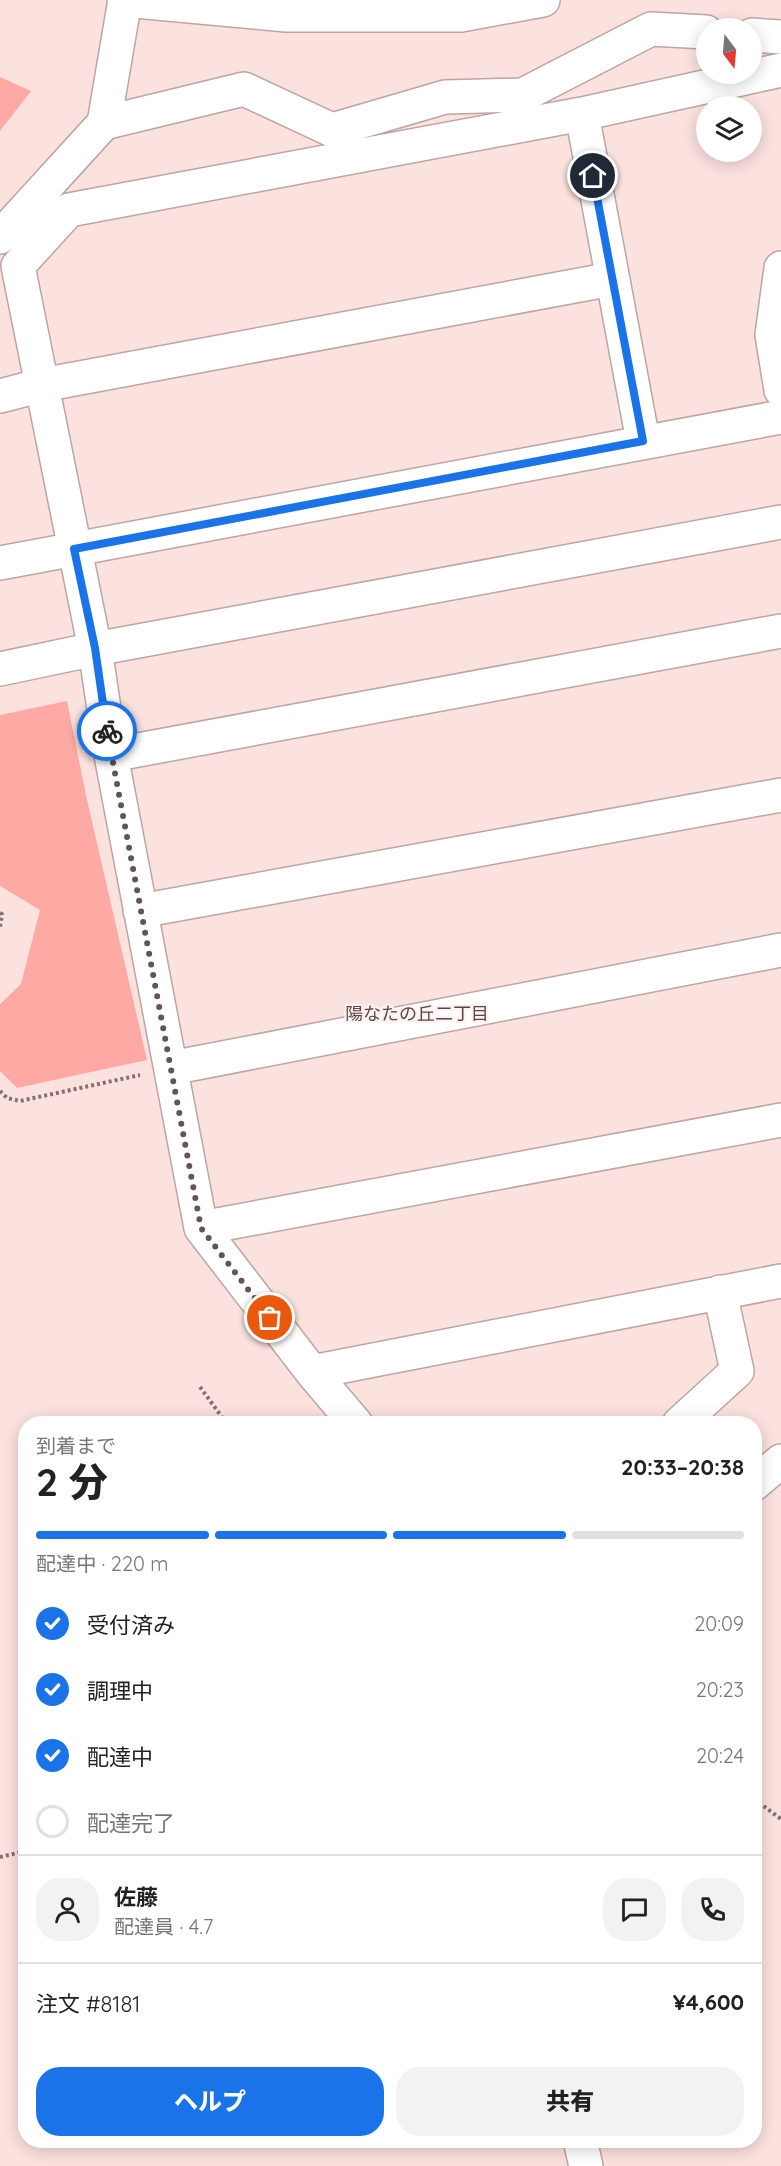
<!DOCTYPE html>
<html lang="ja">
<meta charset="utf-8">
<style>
body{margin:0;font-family:Quicksand,"Noto Sans JP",sans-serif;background:#f2f2f2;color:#222;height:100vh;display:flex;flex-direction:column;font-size:22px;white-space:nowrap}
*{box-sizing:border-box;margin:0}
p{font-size:20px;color:#767676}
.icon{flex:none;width:33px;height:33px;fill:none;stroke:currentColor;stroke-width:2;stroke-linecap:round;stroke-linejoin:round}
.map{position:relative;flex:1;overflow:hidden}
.side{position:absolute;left:18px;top:1416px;width:744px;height:732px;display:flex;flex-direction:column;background:#fff;border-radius:24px;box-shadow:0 3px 15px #0003}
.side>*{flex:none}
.needle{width:39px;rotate:164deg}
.tools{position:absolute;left:696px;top:18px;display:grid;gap:12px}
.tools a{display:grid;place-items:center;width:66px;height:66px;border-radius:50%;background:#fff;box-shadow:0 3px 15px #0003;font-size:30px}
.pin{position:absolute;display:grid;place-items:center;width:51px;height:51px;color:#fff;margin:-26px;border:3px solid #fff;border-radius:50%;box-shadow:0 2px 6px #0007}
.courier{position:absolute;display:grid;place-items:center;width:60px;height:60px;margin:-30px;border:4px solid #1a73e8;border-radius:50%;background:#fff;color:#222;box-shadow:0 2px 8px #0007}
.head em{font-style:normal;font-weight:800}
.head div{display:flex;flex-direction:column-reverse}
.head{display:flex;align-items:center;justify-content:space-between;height:102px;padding:0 18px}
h1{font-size:39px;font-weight:800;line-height:45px}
.bar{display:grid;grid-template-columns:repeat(4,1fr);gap:9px 6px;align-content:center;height:72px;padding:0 18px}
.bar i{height:8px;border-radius:4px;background:#e0e0e0}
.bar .active{background:#1a73e8}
.bar p{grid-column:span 4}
.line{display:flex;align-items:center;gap:15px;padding:0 18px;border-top:2px solid #e0e0e0}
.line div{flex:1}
.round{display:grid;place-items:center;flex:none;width:63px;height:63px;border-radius:24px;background:#f2f2f2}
ol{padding:0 18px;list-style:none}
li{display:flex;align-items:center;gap:18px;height:66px}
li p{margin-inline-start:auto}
li .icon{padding:6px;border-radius:50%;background:#1a73e8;color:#fff;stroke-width:4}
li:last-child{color:#767676}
li i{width:33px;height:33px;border:3px solid #e0e0e0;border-radius:50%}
.primary-button{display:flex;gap:12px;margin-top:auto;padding:12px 18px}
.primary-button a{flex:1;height:69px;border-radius:24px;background:#1a73e8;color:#fff;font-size:24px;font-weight:800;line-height:69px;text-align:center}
.primary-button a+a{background:#f2f2f2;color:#222}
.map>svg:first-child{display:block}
</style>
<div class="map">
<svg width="781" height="2166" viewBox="0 0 781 2166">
<rect width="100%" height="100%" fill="#fce2df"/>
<!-- green -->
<path fill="#fea9a3" d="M 0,77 L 31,91 L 0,131 Z
M 67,701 L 87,800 L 147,1060 L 17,1088 L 0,1071 L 0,1004 L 21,984 L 40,910 L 0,886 L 0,715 Z"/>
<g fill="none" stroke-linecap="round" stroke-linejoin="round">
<defs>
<path id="minor" d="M 124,0 L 286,15 L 461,15 L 543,0
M 752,35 L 781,37
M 582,114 L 643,441
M 104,123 L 125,0
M 0,237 L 104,123 L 244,89 L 332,130 L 445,97 L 523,95 L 651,29 L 706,32
M 781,268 L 772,335 L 781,390
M 0,396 L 42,385 L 612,279
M 0,563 L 781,417
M 0,669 L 95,649 L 781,522
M 111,755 L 781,631
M 140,911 L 781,795
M 171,1068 L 781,950
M 201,1228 L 781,1120
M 312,1372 L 781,1281
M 356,1424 L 312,1372 L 201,1228 L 111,755 L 95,649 L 18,266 L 69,210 L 582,114 L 781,70
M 679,1424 L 737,1371 L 720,1292
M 754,1484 L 781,1461
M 580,2140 L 586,2166"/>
</defs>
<!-- minor casing -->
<use href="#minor" stroke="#bda5a3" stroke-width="36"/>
<!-- path -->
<path stroke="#81716f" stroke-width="4" stroke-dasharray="3 3" stroke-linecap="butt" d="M 0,913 L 2,914 L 0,927
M 0,1091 L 7,1098 L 20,1101 L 140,1075
M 200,1387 L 227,1424
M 754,1799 L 781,1819
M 0,1857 L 26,1851"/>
<!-- minor -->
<use href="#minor" stroke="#fff" stroke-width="33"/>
</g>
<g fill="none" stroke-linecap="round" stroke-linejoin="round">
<!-- done -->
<path stroke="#635554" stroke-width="6" stroke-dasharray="0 10.8" d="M 107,731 L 201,1228 L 270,1318"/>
<!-- route -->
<path stroke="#1a73e8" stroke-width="8" d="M 107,731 L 95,648 L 74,549 L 643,441 L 593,176"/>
</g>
<g text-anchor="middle" stroke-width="4.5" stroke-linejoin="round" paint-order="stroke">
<!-- neighbourhood labels -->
<g font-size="18" fill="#5c4745" stroke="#fef3f2">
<text x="417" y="1020">陽なたの丘二丁目</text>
</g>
</g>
</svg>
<div class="tools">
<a><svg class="needle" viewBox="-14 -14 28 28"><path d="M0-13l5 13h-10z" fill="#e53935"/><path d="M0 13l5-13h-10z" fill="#767676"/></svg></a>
<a><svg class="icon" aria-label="layers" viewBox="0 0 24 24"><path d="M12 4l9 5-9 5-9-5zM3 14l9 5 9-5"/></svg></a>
</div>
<div class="pin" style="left:270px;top:1318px;background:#ea580c"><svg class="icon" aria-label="bag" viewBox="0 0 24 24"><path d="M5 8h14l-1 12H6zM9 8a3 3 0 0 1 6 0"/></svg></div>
<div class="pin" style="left:593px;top:176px;background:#1f2937"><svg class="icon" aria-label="home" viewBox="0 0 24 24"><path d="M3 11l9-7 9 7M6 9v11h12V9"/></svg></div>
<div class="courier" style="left:107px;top:731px"><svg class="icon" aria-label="bike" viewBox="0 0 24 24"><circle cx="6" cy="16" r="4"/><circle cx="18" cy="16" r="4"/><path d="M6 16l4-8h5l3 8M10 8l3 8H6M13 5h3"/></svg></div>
<section class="side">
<div class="head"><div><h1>2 分</h1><p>到着まで</p></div><em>20:33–20:38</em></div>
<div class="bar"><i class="active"></i><i class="active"></i><i class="active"></i><i></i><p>配達中 · 220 m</p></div>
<ol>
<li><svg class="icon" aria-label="check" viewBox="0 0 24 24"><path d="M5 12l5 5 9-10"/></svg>受付済み<p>20:09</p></li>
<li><svg class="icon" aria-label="check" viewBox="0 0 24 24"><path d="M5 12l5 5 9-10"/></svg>調理中<p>20:23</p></li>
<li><svg class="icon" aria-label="check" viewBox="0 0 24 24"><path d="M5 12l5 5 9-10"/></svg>配達中<p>20:24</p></li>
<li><i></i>配達完了</li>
</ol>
<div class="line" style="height:108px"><a class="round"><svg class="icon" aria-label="person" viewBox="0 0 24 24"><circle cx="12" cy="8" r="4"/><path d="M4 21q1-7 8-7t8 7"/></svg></a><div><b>佐藤</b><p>配達員 · 4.7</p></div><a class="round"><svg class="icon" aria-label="chat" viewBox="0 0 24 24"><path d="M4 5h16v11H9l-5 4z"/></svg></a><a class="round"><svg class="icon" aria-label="phone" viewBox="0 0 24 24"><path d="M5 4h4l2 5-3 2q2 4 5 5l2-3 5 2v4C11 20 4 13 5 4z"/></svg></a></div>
<div class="line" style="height:78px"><div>注文 #8181</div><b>¥4,600</b></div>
<div class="primary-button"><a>ヘルプ</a><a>共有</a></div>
</section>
</div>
